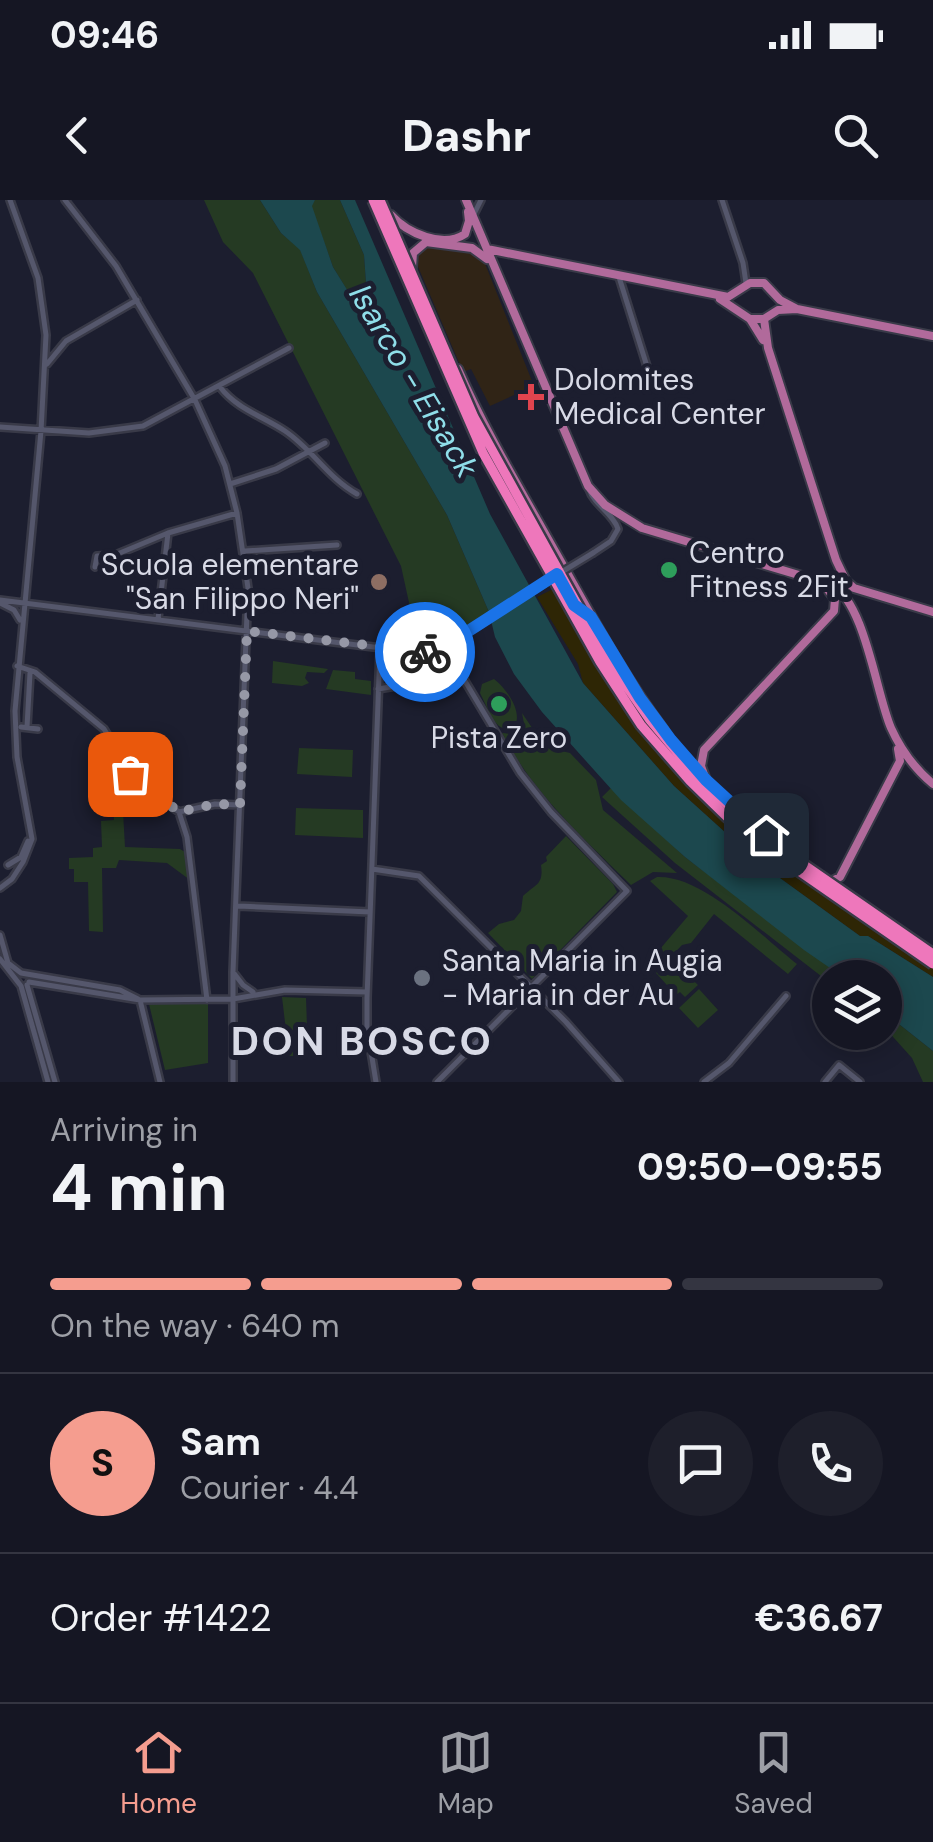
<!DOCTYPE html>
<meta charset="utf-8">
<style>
body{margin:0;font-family:"DM Sans",sans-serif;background:#1e1f2b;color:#f1f3f6;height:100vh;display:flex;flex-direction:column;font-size:38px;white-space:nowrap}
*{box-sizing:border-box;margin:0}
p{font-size:32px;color:#9d9fa6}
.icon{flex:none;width:55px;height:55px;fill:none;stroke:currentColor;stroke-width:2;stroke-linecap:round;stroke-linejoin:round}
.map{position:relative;height:882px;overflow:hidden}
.details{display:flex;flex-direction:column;background:#151623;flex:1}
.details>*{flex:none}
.fabs{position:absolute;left:812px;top:760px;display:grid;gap:20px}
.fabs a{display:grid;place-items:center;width:90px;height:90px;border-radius:50%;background:#151623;box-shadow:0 5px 25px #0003,0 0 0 2px #343541;font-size:50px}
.pin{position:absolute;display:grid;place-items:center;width:85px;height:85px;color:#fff;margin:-42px;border-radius:20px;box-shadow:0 5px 15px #0006}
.courier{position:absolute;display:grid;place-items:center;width:100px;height:100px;margin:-50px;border:8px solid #1a73e8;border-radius:50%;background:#fff;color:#222;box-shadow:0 2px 12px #0007}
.overview em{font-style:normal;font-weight:800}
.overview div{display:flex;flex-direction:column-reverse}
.overview{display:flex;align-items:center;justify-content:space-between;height:170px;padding:0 50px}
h1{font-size:65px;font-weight:800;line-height:75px}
.bar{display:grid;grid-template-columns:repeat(4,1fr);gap:15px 10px;align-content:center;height:120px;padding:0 50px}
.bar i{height:12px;border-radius:8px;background:#343541}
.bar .current{background:#f59d8f}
.bar p{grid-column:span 4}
.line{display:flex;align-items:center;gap:25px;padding:0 50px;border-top:2px solid #343541}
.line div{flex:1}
.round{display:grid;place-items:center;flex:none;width:105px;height:105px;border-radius:52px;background:#1e1f2b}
.status{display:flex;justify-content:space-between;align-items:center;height:70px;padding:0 50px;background:#151623;direction:ltr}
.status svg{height:28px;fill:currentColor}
header{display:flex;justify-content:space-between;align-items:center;height:130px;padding:0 50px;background:#151623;font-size:45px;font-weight:800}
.menu{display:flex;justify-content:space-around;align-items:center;height:140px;border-top:2px solid #343541;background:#151623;font-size:28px;color:#9d9fa6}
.menu a{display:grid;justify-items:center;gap:5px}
.menu .current{color:#f59d8f}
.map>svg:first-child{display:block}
</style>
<div class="status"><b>09:46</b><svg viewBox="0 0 49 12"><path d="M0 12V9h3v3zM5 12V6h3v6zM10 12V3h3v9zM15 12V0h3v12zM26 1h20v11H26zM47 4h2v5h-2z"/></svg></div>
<header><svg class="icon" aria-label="back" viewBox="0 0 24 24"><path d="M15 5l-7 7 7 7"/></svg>Dashr<svg class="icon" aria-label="search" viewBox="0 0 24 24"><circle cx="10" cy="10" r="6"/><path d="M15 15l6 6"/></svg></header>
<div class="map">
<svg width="933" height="882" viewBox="0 0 933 882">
<rect width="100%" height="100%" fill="#1c1e2f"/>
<!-- commercial -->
<path fill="#302416" d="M 423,44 L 470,50 L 484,61 L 534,186 L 490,206 L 471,169 L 463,172 L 413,55 Z"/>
<!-- green -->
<path fill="#253a23" d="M 204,0 L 260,0 L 281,33 L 300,49 L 317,92 L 447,315 L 489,412 L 463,429 L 450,413 L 415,430 L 401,366 L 253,73 L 223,42 Z
M 315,0 L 340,0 L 364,55 L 366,83 L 373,110 L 369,126 L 333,67 L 311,6 Z
M 273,461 L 328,469 L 324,473 L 307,472 L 305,478 L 309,483 L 302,486 L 272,483 Z
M 333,470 L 355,472 L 355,479 L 371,481 L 371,495 L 326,489 Z
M 494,479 C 507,489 525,514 513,529 C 494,533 488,508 480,493 L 482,484 Z
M 522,513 L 545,547 L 570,553 L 596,580 L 603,610 L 677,673 L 653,672 L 631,685 C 584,639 532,592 502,533 L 512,534 L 516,540 L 526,534 Z
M 299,548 L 353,550 L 352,577 L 297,574 Z
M 112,558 L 120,558 L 125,647 L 180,649 L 188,654 L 190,680 L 167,663 L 119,660 L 116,668 L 102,668 L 103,732 L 89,731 L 88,682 L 74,682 L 74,669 L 69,669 L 69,658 L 93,657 L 93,648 L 102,647 L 101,621 L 114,620 Z
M 611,588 L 685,657 L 843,777 L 830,778 L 830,783 L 675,663 L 602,597 Z
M 296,608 L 363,610 L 363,638 L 295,635 Z
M 566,636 L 613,684 L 617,692 L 532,779 L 488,733 L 499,724 L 514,720 L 521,711 L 523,696 C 535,684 544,685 541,665 L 547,661 L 546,657 Z
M 657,677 C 703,675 761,736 797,764 L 788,774 L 714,714 L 691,743 L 682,745 L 659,769 L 649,762 L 688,716 L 650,681 Z
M 677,754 L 697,776 L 693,780 L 698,785 L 685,797 L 680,792 L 676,795 L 656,773 Z
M 699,789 L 718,810 L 698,828 L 679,808 Z
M 282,797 L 306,798 L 308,856 L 289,856 Z
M 149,804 L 208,804 L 208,863 L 165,870 Z
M 885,813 L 933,851 L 933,882 L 923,882 L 912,858 L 885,828 Z"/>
<!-- sand -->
<path fill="#2e2605" d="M 557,387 L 638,525 L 775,660 L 933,769 L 933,777 L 868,736 L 860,736 L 758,662 L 674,586 L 583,483 L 578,464 L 537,397 Z"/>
<!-- water -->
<path fill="#1c484e" d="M 260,0 L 315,0 L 312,6 L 333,67 L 369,125 L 373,110 L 366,83 L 364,55 L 340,0 L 355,0 L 490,314 L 583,483 L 674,586 L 758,662 L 860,736 L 868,736 L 933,777 L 933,851 L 885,813 L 885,778 L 843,777 L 804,750 L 685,657 L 621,600 L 542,512 L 514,474 L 495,437 L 489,412 L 447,315 L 317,92 L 300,50 L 281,33 Z"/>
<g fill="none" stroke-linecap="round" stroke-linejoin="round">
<defs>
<path id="minor" d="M 65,0 L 116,66 L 195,200 L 225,266 L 237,313 L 248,388 L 233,772 L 233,882
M 722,0 L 743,63 L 746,83
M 473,16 L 481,0
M 619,77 L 650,176
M 47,164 L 66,141 L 137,100
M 220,187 C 237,209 262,216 285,231 C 312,249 328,278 357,294
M 0,227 L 89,233 L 143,226 L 289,148
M 230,284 L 276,269 L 325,243
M 589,289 C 594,305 613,313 618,329 L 611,341 L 593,353
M 245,351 L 337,345
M 95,367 L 97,356 L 115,355 L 168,333
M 0,400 L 421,453 L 442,449 L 552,378
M 0,403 L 14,410 L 20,420
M 158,419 L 168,333 L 237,313
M 17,466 L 35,472 L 104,529 L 136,581 L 179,612 L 187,637 L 207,800
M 378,489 L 396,486 L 401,465 L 406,462 L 453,461 L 520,573 L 551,612 L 627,691 L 437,882
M 21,527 L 38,529
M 27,527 L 30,473
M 179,612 L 215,604 L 240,605
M 8,665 L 21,657 L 28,641
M 372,669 L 419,676 L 566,822 L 619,882
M 0,688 L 12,679 L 23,662 L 32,639 L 17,557 L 15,511 L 41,231 L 46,135 L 38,78 L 10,0
M 238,706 L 370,712
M 0,735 L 8,763 L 21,773 L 120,790 L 138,799
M 0,759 L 21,786 L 48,882
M 233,772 L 243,785 L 253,792
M 29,782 L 140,800 L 233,799 L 285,790 L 367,792
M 27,785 L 55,882
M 140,800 L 160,882
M 376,882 L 367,827 L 367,798 L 380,449
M 704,882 L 729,863 L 786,796
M 825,882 L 839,865 L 860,882"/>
<path id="major" d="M 466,0 L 588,286 L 605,305 L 642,328 L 832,385 C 865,403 876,493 891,528 C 901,550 915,569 933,584
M 391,15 C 407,33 443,49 465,34 L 469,21 L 468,12
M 487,49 L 728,97 L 750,83 L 764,83 L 780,100 L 797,109
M 412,67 L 413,53 L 426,42 L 472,48 L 487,59
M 720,99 L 750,119 L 763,140
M 750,119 L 764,119 L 778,110 L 797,109 L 933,136
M 764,119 L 768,148 L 836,360 L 846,381 L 854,388 L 933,412
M 458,169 C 486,233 522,292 556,353 C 590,413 622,474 664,530
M 706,580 L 701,566 L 704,550 L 834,411 L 835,399 L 825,386
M 832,681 L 840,677 L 900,561 L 898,549"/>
</defs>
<!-- minor casing -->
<use href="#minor" stroke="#393a48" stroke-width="10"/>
<!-- major casing -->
<use href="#major" stroke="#393a48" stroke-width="12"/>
<!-- minor -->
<use href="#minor" stroke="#55576c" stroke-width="5"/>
<!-- major -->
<use href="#major" stroke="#b16a9b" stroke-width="8"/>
<defs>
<path id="minor-bridge" d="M 560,373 L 593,353"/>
<path id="highway-bridge" d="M 373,0 L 483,253 L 600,462 L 641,525 L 690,581 L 727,617 L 770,651 L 933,764
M 380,0 L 474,217 L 607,458 L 649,519 L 696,575 L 733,610 L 774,644 L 933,754"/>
</defs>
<!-- minor-bridge casing -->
<use href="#minor-bridge" stroke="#393a48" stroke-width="10" stroke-linecap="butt"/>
<!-- highway-bridge casing -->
<use href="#highway-bridge" stroke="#393a48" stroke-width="14" stroke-linecap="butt"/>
<!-- minor-bridge -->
<use href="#minor-bridge" stroke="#55576c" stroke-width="5"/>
<!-- highway-bridge -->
<use href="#highway-bridge" stroke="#e7b" stroke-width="9"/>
</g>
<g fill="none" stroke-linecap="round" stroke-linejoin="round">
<!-- done -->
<path stroke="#9698a6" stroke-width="10" stroke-dasharray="0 18" d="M 130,574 L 179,612 L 215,604 L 240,605 L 247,431 L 425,452"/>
<!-- route -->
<path stroke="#1a73e8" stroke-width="12" d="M 425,452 L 442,448 L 557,374 L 574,405 L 591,417 L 640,498 L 671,540 L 706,580 L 766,635"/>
</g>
<!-- markers -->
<path fill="#e0444e" stroke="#1c1e2f" stroke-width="4" d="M526 182h10v10h10v10h-10v10h-10v-10h-10v-10h10z"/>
<g fill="#2e9e5b" stroke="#1c1e2f" stroke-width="4">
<circle cx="669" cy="370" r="10"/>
<circle cx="499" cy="504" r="10"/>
</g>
<circle fill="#8d6e63" stroke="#1c1e2f" stroke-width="4" cx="379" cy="382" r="10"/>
<circle fill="#6b7280" stroke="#1c1e2f" stroke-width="4" cx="422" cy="778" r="10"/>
<g text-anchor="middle" stroke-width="10" stroke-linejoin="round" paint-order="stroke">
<!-- poi labels -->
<g font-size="30" fill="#d8dae6" stroke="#1c1e2f" text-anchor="start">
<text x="554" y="190">Dolomites<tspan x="554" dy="34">Medical Center</tspan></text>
<text x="689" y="363">Centro<tspan x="689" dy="34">Fitness 2Fit</tspan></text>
<text x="359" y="375" text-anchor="end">Scuola elementare<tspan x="359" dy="34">"San Filippo Neri"</tspan></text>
<text x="499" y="548" text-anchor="middle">Pista Zero</text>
<text x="442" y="771">Santa Maria in Augia<tspan x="442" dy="34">- Maria in der Au</tspan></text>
</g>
<!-- water labels -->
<g font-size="32" font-style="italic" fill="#8fdee9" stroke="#1c1e2f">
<text transform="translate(414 181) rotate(59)" y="11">Isarco - Eisack</text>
</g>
<!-- district labels -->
<g font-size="40" font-weight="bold" letter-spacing="2.5" fill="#d8dae6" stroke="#1c1e2f">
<text x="362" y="855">DON BOSCO</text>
</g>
</g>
</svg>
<div class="fabs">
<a><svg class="icon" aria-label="layers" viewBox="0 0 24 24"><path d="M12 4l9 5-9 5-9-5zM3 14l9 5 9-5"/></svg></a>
</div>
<div class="pin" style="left:130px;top:574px;background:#ea580c"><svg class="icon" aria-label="bag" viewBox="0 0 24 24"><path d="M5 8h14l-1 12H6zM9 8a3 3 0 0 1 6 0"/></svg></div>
<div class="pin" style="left:766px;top:635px;background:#1f2937"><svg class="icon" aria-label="home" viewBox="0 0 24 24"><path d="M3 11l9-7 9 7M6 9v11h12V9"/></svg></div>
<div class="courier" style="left:425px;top:452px"><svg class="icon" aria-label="bike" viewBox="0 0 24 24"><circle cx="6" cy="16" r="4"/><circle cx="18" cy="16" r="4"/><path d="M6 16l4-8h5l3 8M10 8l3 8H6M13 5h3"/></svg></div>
</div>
<section class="details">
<div class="overview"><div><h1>4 min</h1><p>Arriving in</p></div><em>09:50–09:55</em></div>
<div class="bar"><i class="current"></i><i class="current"></i><i class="current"></i><i></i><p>On the way · 640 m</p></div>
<div class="line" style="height:180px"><b class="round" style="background:#f59d8f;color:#111">S</b><div><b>Sam</b><p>Courier · 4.4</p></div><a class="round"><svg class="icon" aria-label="chat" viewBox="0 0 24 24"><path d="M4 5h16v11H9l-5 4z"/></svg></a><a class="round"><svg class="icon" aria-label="phone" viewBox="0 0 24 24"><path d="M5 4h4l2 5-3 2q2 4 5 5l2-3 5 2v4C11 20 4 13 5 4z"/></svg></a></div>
<div class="line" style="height:130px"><div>Order #1422</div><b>€36.67</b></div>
</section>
<nav class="menu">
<a class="current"><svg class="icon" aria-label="home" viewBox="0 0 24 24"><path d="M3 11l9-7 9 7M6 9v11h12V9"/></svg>Home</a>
<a><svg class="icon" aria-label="map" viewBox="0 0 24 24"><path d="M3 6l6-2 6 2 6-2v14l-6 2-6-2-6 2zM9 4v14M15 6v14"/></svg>Map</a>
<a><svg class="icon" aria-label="saved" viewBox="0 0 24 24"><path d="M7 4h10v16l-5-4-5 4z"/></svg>Saved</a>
</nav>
